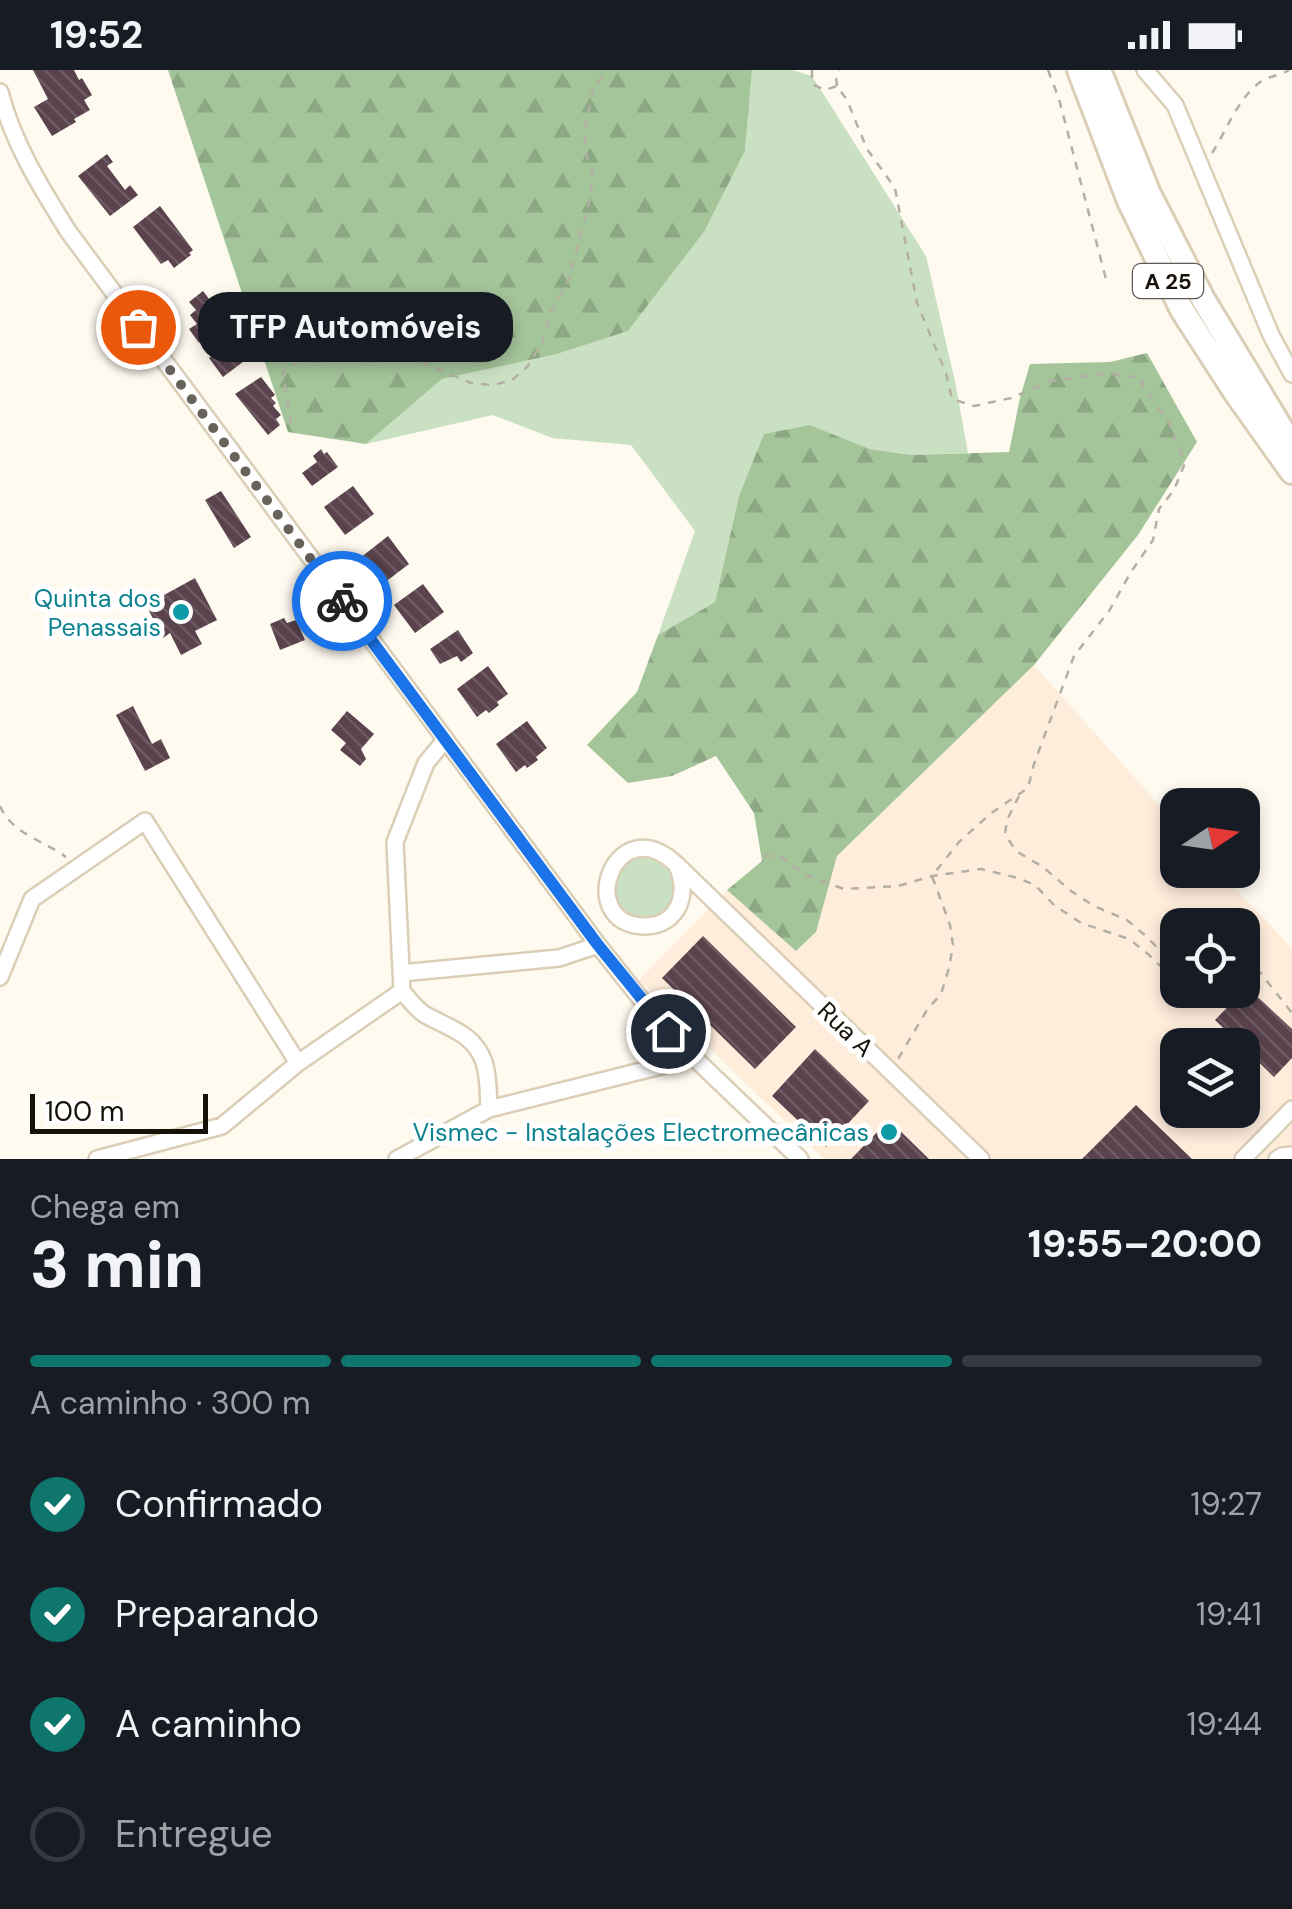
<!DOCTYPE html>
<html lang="pt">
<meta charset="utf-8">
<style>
body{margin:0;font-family:"DM Sans",sans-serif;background:#242831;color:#f1f3f6;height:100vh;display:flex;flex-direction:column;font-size:38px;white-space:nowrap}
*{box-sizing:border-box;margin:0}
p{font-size:32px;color:#9ea1a6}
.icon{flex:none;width:55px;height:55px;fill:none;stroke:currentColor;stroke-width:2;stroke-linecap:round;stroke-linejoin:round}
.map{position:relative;height:1089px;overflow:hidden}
.panel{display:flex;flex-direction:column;background:#171b24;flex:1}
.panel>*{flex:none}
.needle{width:65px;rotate:77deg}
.controls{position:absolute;left:1160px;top:718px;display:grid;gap:20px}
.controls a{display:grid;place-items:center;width:100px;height:100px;border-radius:20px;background:#171b24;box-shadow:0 5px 15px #0003;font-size:50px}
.scale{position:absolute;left:30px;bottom:25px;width:178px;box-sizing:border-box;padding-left:10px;border:5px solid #161109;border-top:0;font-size:28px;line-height:35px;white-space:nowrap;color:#161109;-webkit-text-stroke:8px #fff;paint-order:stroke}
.pin{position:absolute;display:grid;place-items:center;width:85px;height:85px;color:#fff;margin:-42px;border:5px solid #fff;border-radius:50%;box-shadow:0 2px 10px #0007}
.courier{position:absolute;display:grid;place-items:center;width:100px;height:100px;margin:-50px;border:8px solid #1a73e8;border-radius:50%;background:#fff;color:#222;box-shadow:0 2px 12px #0007}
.bubble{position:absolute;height:70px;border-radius:30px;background:#171b24;box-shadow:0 5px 15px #0003;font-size:32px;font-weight:800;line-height:70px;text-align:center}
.summary em{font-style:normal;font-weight:800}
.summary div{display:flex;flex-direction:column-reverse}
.summary{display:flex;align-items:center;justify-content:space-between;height:170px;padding:0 30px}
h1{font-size:65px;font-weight:800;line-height:75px}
.bar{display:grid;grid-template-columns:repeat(4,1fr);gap:15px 10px;align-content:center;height:120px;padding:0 30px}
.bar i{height:12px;border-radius:8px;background:#363941}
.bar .on{background:#0f766e}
.bar p{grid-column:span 4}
ol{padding:0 30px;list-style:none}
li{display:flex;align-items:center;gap:30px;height:110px}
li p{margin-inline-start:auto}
li .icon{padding:10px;border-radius:50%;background:#0f766e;color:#fff;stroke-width:4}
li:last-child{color:#9ea1a6}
li i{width:55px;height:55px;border:5px solid #363941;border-radius:50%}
.status{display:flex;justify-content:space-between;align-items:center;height:70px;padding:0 50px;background:#171b24;direction:ltr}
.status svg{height:28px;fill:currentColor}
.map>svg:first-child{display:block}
</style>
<div class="status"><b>19:52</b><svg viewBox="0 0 49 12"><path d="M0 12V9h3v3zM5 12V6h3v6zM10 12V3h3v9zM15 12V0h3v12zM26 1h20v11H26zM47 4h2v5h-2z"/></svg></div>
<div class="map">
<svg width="1292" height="1089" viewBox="0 0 1292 1089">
<defs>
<pattern id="forest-firs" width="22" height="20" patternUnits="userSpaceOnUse" patternTransform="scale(2.5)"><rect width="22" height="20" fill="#a4c49a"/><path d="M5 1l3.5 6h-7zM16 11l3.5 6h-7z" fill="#8ca783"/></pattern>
<pattern id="building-back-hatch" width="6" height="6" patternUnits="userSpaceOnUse" patternTransform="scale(2.5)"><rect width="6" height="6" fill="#5a434d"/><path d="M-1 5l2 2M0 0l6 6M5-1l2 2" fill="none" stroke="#6d5a62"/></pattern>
</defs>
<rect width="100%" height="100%" fill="#fffaf0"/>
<!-- commercial -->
<path fill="#ffeddc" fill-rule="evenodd" d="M 1034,595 L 1177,755 L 1178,800 L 1218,800 L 1292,878 L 1292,1089 L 824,1089 L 639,910 L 727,820 L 797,881 L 816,862 L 837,786 ZM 1178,855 L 1242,855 L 1242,920 L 1178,920 ZM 1178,975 L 1242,975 L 1242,1040 L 1178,1040 Z"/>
<!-- green -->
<path fill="#cae0c3" d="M 752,0 L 793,0 L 812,6 L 926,186 L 956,316 L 968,383 L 911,385 L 870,379 L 810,355 L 739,426 L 715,532 L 658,565 L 695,461 L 631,375 L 552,368 L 493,345 L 366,374 L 442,309 L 557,284 L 628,261 L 704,162 L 745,81 Z
M614 818a31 31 0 1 1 62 0a31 31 0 1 1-62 0Z"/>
<!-- forest -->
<path fill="url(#forest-firs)" d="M 168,0 L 752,0 L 745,81 L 704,162 L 628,261 L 557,284 L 442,309 L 366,374 L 288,362 Z
M 1147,283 L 1197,372 L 1138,465 L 1034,595 L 837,786 L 816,862 L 796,881 L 727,820 L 762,791 L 754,743 L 716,686 L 672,706 L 628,713 L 587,675 L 637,622 L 658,565 L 715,532 L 739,426 L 764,364 L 810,355 L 870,379 L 911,385 L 1009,382 L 1020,328 L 1030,294 L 1110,292 Z"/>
<!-- building -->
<path fill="url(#building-back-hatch)" d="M 33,0 L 74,0 L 79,10 L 82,8 L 92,25 L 84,30 L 90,40 L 74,49 L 76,52 L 52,66 L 34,37 L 48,29 Z
M 107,84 L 113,92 L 107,96 L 125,120 L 130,115 L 138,125 L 110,146 L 78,106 Z
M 160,136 L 193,180 L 189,183 L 191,185 L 174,198 L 168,190 L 161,194 L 133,157 Z
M 203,221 L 223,247 L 215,253 L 219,258 L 199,273 L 189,259 L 197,254 L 190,245 L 196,240 L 189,232 Z
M 242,263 L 256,282 L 223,307 L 209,288 Z
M 261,307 L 275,325 L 271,328 L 276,333 L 273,336 L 281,345 L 276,349 L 280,355 L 268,365 L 235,324 Z
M 321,379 L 324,384 L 327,382 L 338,397 L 312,416 L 302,403 L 317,392 L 313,386 Z
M 353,416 L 374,444 L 345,465 L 324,437 Z
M 221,421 L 251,467 L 234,478 L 205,430 Z
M 388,466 L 409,494 L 380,516 L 360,488 Z
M 195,508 L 217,550 L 195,561 L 202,574 L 181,585 L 170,563 L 163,568 L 146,535 Z
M 423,514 L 444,542 L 415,563 L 394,535 Z
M 284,548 L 287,553 L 296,550 L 305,570 L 280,580 L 270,554 Z
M 458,560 L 473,583 L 461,592 L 457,586 L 440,594 L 430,579 Z
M 488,596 L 508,624 L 497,632 L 499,635 L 489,643 L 486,640 L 477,647 L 457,619 Z
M 133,636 L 152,674 L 161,669 L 170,688 L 145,701 L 116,645 Z
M 347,641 L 374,664 L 361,679 L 366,689 L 360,696 L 340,680 L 346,673 L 331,660 Z
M 527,651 L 547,678 L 536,687 L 538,690 L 527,698 L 525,695 L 516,702 L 496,674 Z
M 703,866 L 796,957 L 755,999 L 662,908 Z
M 1247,917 L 1292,959 L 1292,988 L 1274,1007 L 1215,950 Z
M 815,979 L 869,1031 L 826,1077 L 772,1026 Z
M 1136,1035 L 1192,1089 L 1082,1089 Z
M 889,1050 L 929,1089 L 851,1089 Z"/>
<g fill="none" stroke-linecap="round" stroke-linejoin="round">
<defs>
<path id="minor" d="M 1145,0 L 1175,35 L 1271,265 L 1292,304
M 0,22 C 13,73 40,116 68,161 L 598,875 L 652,943 L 685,979 L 800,1089
M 445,670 L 426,693 L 395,772 L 402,921 C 409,929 415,938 424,944 C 448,958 474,963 484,992 C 489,1007 488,1023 489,1039
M 676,794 C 690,821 680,856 644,856 C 574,854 614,737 676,794 L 981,1089
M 401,903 L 559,888 L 598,875
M 0,907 L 32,829 L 145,751 L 298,993
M 97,1089 L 222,1056 L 298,993 L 402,921
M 397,1089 L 489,1039 L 665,995 L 681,985 L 685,979
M 1243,1089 L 1292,1039
M 1277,1089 L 1282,1086 L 1292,1085"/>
<path id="highway" d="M 1079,0 L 1129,131 L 1182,240 L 1235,322 L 1292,402
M 1099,0 L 1149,124 L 1203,229 L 1292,376"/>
</defs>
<!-- minor casing -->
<use href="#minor" stroke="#dbceb6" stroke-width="20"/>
<!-- highway casing -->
<use href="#highway" stroke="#dbceb6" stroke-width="28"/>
<!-- path -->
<path stroke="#b4afa5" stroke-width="2.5" stroke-dasharray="8 8" stroke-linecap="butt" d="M 812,0 L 812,14 L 825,20 L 837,16 L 847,30 L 867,79 L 895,118 L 917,233 L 946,303 L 952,329 L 974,336 L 1011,328 L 1051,311 L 1107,303 L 1141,308 L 1143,316 L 1169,353 L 1185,393 L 1174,420 L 1159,439 L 1153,470 L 1131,502 L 1109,541 L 1074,586 L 1034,694 L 1028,718 L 990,744 L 959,772 L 932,806 L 950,855 L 953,875 L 949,898 L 941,924 L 927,940 L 898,989
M 1048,0 L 1059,29 L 1107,213
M 837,16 L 836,7 L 839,0
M 1212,83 C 1227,60 1237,30 1259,13 C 1267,6 1280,6 1289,0
M 291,354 L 283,302 L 326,272 L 354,267 L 382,268 L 405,285 L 471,313 L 493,315 L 512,310 L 527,297 L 542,272 L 551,241 L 569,209 L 590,129 L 593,103 L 587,88 L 584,63 L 593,20 L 606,0
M 1019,726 L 1007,750 L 1005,764 L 1016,781 L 1043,797 L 1071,821 L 1094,836 L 1127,850 L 1147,867 L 1178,899
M 0,736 C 12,764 43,770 66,787
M 764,786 L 780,786 L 803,804 L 844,819 L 898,816 L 932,806 L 981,799 L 1018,808 L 1035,815 L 1054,835 L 1081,853 L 1129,869 L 1148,884 L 1178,913
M 1242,891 L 1259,901 L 1292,943"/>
<!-- minor -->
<use href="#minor" stroke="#fff" stroke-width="15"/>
<!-- highway -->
<use href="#highway" stroke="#fff" stroke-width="22"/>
</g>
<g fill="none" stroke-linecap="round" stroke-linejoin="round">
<!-- done -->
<path stroke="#68635a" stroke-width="10" stroke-dasharray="0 18" d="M 138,257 L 342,531"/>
<!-- route -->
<path stroke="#1a73e8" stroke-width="12" d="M 342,531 L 598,875 L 668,961"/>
</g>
<!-- markers -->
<g fill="#0f9aa8" stroke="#fff" stroke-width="4">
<circle cx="181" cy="542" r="10"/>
<circle cx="889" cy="1062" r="10"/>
</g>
<g text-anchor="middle" stroke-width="10" stroke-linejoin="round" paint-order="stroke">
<!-- shield labels -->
<rect fill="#fff" stroke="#5c5853" stroke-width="2.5" x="1133" y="194" width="70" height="34" rx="8"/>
<g font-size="22" font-weight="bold" fill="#161109">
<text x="1168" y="219">A 25</text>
</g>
<!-- culture labels -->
<g font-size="25" fill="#0d838f" stroke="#fff" text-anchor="end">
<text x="161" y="537">Quinta dos<tspan x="161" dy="29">Penassais</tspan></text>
<text x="869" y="1071">Vismec - Instalações Electromecânicas</text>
</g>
<!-- street labels -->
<g font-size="25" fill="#161109" stroke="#fff">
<text transform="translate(846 959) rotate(44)" y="9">Rua A</text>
</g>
</g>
</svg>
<div class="controls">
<a><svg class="needle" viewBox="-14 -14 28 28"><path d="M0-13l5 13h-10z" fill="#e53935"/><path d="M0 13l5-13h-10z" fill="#9ea1a6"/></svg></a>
<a><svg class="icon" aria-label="locate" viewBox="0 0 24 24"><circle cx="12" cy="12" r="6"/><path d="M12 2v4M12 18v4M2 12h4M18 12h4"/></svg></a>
<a><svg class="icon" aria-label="layers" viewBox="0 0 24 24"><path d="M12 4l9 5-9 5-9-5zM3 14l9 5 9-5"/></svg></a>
</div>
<div class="scale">100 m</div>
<div class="pin" style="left:138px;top:257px;background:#ea580c"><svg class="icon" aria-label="bag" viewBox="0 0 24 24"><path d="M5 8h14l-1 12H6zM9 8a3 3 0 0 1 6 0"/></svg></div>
<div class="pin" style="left:668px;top:961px;background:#1f2937"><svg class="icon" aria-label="home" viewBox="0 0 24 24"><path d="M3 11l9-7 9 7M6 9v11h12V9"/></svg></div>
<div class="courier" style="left:342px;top:531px"><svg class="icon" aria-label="bike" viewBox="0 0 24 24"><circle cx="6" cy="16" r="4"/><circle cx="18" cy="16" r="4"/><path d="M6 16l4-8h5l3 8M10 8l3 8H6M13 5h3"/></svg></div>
<div class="bubble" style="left:198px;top:222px;width:315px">TFP Automóveis</div>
</div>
<section class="panel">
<div class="summary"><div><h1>3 min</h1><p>Chega em</p></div><em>19:55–20:00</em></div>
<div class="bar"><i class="on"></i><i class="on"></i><i class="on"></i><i></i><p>A caminho · 300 m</p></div>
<ol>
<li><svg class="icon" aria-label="check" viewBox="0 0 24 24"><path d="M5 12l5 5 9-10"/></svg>Confirmado<p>19:27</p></li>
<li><svg class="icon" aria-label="check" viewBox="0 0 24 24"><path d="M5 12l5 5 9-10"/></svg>Preparando<p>19:41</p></li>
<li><svg class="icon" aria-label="check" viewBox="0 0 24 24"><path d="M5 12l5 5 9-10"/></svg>A caminho<p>19:44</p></li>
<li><i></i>Entregue</li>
</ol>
</section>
